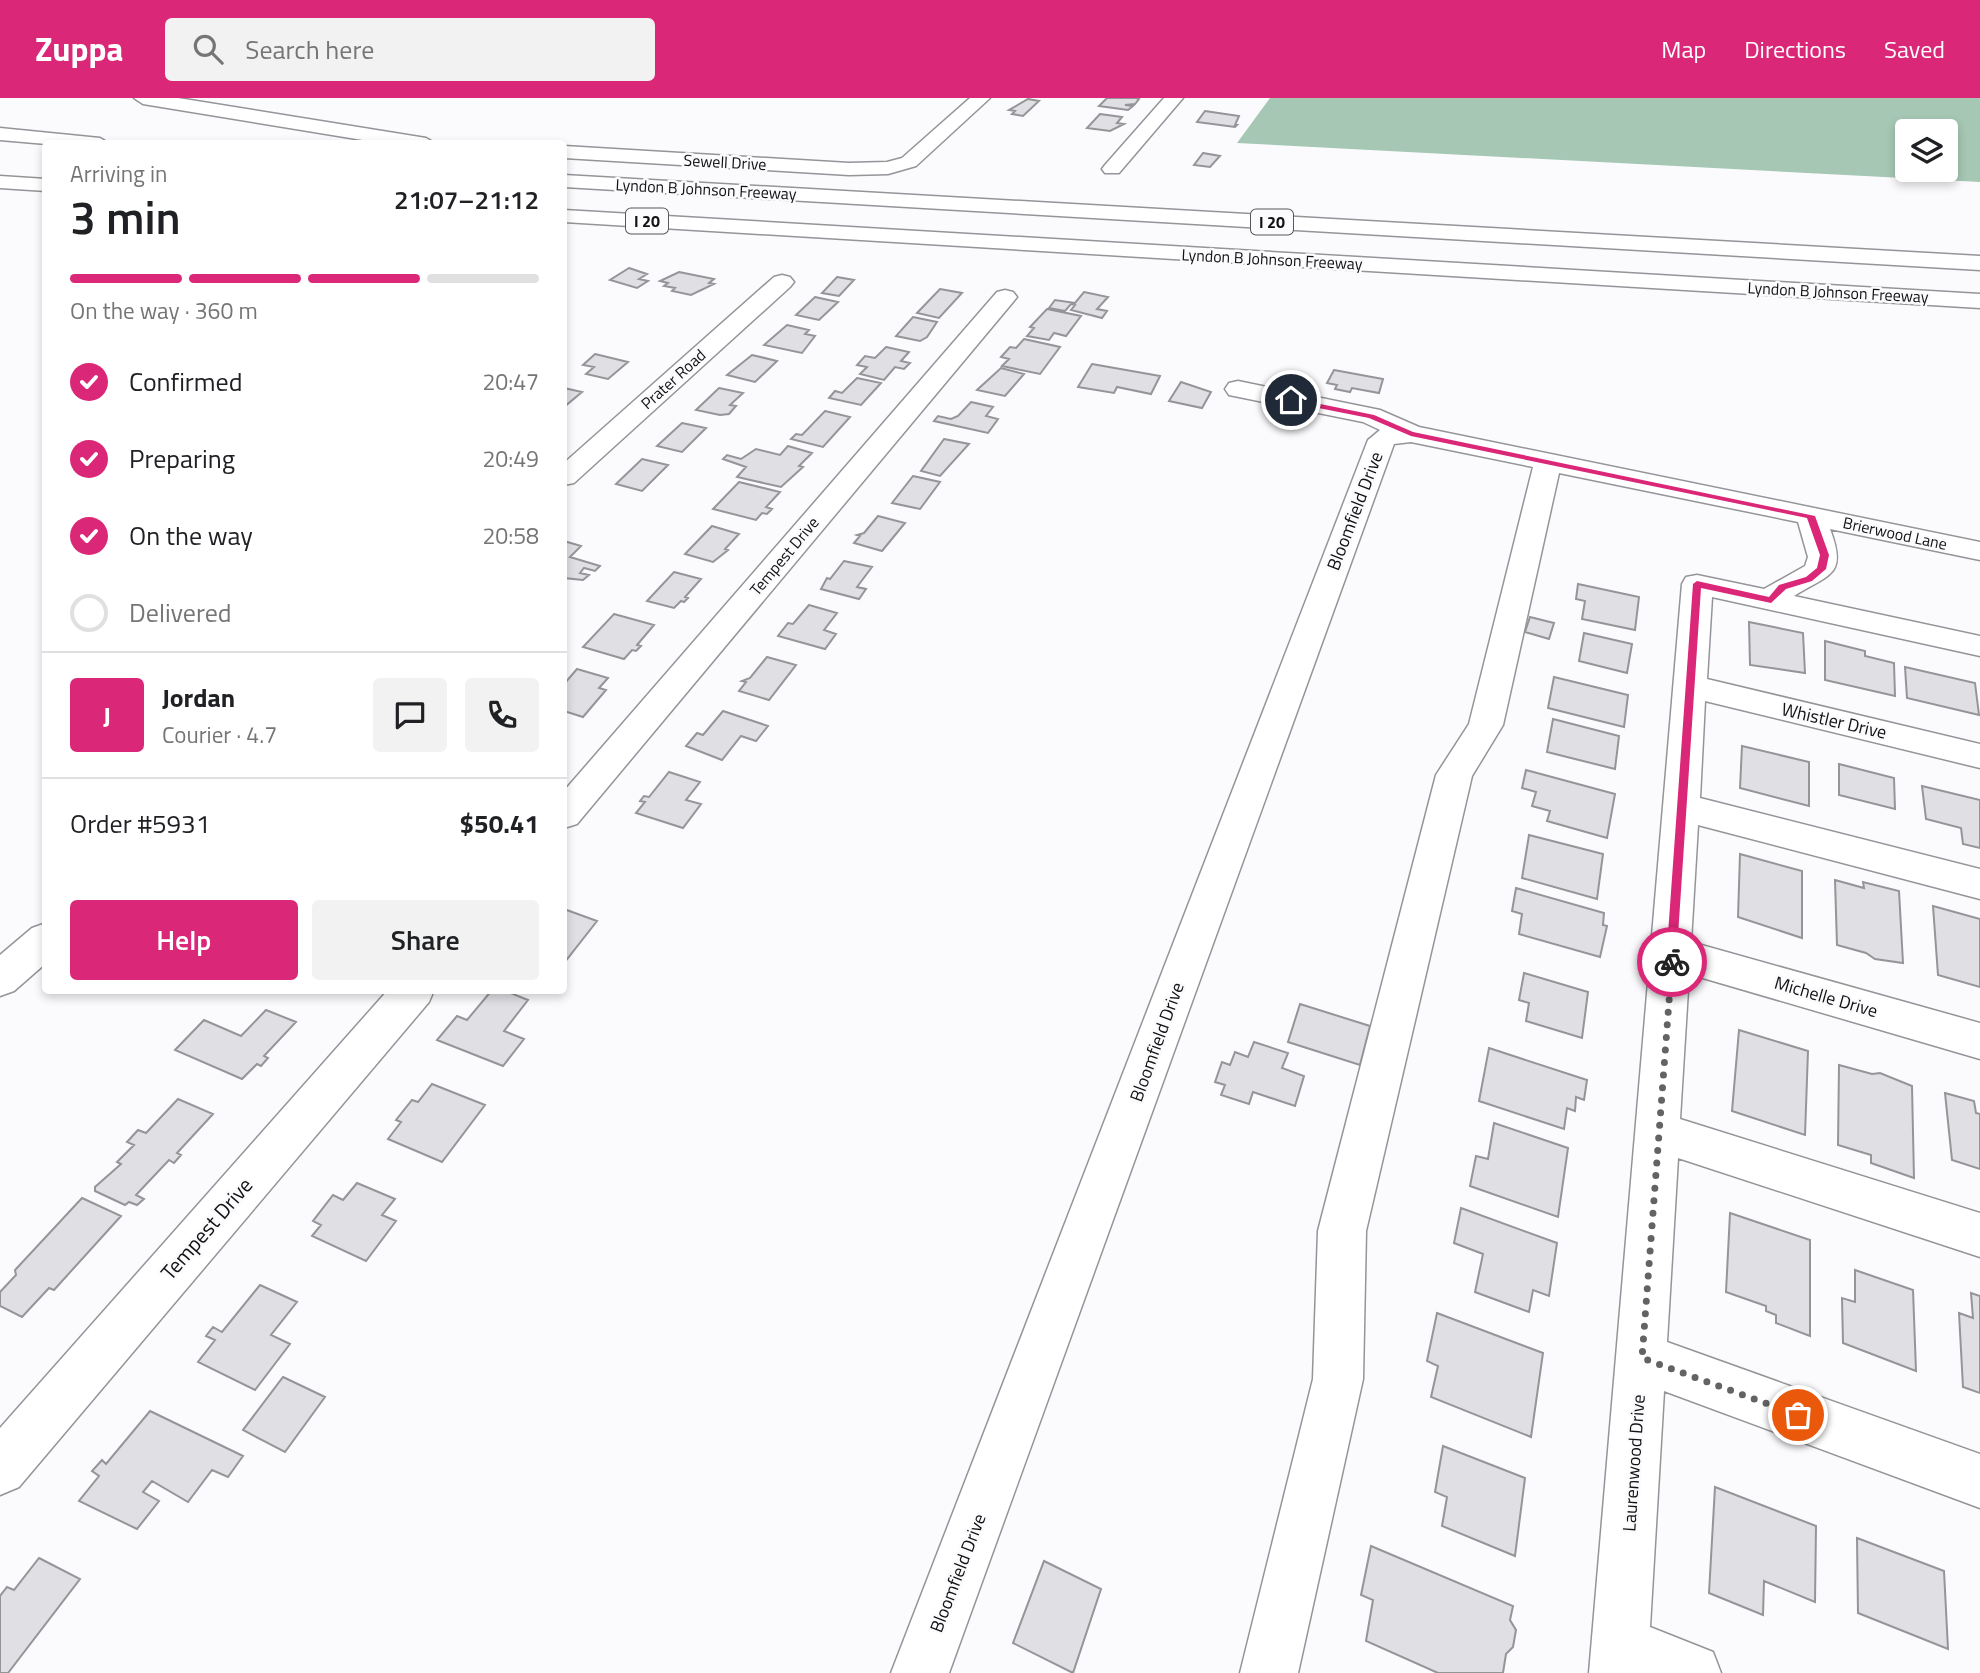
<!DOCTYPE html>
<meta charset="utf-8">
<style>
body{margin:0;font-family:"Titillium Web",sans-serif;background:#f2f2f2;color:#202124;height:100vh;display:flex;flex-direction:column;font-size:26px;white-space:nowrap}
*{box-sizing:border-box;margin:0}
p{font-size:23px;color:#757577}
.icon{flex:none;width:38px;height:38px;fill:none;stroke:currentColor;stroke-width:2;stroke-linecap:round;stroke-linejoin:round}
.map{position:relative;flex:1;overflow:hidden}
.sheet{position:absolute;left:42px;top:42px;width:525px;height:854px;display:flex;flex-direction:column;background:#fff;border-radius:7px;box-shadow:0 4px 10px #0003}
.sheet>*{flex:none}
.buttons{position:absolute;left:1895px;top:21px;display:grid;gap:14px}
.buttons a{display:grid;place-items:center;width:63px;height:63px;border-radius:7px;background:#fff;box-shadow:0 4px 10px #0003;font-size:35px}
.pin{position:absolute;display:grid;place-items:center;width:60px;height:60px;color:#fff;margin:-30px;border:4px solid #fff;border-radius:50%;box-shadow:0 2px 7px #0007}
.courier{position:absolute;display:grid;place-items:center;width:70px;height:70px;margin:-35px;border:5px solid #db2777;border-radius:50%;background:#fff;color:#222;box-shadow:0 2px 9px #0007}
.head em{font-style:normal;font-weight:600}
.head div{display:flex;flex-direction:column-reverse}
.head{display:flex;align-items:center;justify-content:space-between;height:119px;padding:0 28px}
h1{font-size:46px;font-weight:600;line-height:52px}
.bar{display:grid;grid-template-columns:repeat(4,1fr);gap:10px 7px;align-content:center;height:84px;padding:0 28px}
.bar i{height:9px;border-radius:5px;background:#e0e0e0}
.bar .active{background:#db2777}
.bar p{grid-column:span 4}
.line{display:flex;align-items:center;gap:18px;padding:0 28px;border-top:2px solid #e0e0e0}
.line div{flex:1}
.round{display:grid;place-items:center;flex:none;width:74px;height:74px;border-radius:7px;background:#f2f2f2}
ol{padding:0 28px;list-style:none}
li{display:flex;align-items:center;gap:21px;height:77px}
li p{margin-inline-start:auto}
li .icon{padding:7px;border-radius:50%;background:#db2777;color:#fff;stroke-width:4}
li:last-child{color:#757577}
li i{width:38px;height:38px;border:4px solid #e0e0e0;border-radius:50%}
.button{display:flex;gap:14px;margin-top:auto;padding:14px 28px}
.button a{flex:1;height:80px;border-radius:7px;background:#db2777;color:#fff;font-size:28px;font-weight:600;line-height:80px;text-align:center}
.button a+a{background:#f2f2f2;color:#202124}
header{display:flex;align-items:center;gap:42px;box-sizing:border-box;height:98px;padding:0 35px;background:#db2777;color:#fff}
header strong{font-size:33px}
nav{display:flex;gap:38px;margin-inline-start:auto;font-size:24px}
.search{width:490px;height:63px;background:#f2f2f2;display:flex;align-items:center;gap:18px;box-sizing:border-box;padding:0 24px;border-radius:7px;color:#757577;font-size:26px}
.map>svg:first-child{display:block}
</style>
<header>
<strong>Zuppa</strong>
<div class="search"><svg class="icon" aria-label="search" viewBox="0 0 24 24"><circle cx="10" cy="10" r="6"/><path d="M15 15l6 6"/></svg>Search here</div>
<nav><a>Map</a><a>Directions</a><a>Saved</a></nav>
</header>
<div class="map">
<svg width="1980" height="1575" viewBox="0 0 1980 1575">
<rect width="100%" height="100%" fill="#fbfbfe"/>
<!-- forest -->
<path fill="#a6c7b4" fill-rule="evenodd" d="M 1270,0 L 1980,0 L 1980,84 L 1237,45 ZM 1908,33 L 1946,33 L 1946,72 L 1908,72 Z"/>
<!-- building -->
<path fill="#dfdfe4" stroke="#959599" stroke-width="2" d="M 1107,0 L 1136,0 L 1139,1 L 1135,6 L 1125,7 L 1133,8 L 1128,12 L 1099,8 Z
M 1028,1 L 1039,3 L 1023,18 L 1012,16 L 1015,13 L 1009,12 Z
M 1205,13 L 1239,18 L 1235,27 L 1237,27 L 1235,29 L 1197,24 Z
M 1100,16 L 1122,19 L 1117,25 L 1124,26 L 1110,33 L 1087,30 Z
M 1203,55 L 1220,58 L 1210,69 L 1194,67 Z
M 629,170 L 647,176 L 639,181 L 648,183 L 637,190 L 610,182 Z
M 679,174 L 714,181 L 709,185 L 714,186 L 691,197 L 672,193 L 675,190 L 664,188 L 668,185 L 660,183 Z
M 837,179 L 854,182 L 839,198 L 822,195 Z
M 940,191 L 962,195 L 939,220 L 917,215 Z
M 1084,194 L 1108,199 L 1097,211 L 1107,213 L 1102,220 L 1071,212 L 1075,207 L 1071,206 L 1065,213 L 1049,210 L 1055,202 L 1075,205 Z
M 815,199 L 838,204 L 819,222 L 796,217 Z
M 1047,211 L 1081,218 L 1066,238 L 1054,235 L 1049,242 L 1027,238 L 1034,230 L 1030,229 Z
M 913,219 L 937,224 L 927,239 L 920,243 L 896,238 Z
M 787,227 L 809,232 L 805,236 L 815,238 L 802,255 L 764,247 Z
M 1024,241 L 1060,249 L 1040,276 L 1002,268 L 1009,261 L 1001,259 L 1010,249 L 1016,250 Z
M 886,249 L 909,254 L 901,263 L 910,265 L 904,271 L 895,269 L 884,282 L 860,276 L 867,269 L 857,267 L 865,258 L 875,260 Z
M 595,256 L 628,264 L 608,281 L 586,276 L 594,269 L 583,267 Z
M 752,257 L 777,263 L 755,284 L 727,277 Z
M 1092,266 L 1160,278 L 1151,296 L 1117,289 L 1114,295 L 1078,289 Z
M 1001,270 L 1024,276 L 1005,298 L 977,292 Z
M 1334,272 L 1383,281 L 1379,295 L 1352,290 L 1350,294 L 1335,291 L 1337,287 L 1327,285 Z
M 857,280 L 881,285 L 861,307 L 829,300 L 835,293 L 842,295 Z
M 1181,284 L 1211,294 L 1202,310 L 1169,303 Z
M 564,290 L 582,294 L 564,309 Z
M 719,290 L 743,295 L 730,307 L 736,308 L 729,316 L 720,317 L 696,312 Z
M 971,304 L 993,309 L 986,318 L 998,321 L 988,335 L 934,323 L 938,318 L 951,321 L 958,318 Z
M 825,313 L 850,319 L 823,349 L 791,341 L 796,336 L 802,337 Z
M 682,325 L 706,330 L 682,354 L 657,348 Z
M 944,341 L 969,346 L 940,378 L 921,373 Z
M 788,348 L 812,355 L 799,368 L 803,369 L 781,389 L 737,379 L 746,369 L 723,361 L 727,357 L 741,361 L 756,351 L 780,357 Z
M 642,361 L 668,367 L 642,393 L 616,386 Z
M 913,378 L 940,384 L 920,411 L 892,405 Z
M 739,384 L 780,394 L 766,409 L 772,411 L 767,416 L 762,415 L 756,422 L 713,411 Z
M 878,418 L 905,425 L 882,453 L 854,445 L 860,438 L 857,437 L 864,435 Z
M 712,428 L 739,436 L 725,451 L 728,452 L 713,464 L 685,456 Z
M 564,443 L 581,448 L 570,459 L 600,468 L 595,473 L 584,470 L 580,475 L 589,477 L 583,482 L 564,480 Z
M 844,463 L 872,469 L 857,489 L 866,491 L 859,501 L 821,491 L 827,480 L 830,481 Z
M 674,474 L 701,481 L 685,499 L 688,500 L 684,504 L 681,503 L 674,510 L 647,503 Z
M 1578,486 L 1639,499 L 1635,532 L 1582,521 L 1585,503 L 1576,501 Z
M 809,507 L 837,515 L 824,532 L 836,536 L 825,551 L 778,538 L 788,525 L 793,526 Z
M 614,516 L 654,527 L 637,547 L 641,548 L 636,553 L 632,552 L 624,561 L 583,549 Z
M 1530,519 L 1554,525 L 1549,541 L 1525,534 Z
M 1749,524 L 1803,535 L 1805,575 L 1750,567 Z
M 1584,535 L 1632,546 L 1627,575 L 1579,563 Z
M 1825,543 L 1865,553 L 1865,558 L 1894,565 L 1895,598 L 1825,582 Z
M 767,559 L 796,567 L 769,602 L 739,593 L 746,584 L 742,583 L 750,580 Z
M 1905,569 L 1975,585 L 1979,617 L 1907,600 Z
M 577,571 L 608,580 L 599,590 L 606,592 L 583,619 L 564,613 L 564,586 Z
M 1554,579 L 1628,597 L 1624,629 L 1548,610 Z
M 723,613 L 768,628 L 756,643 L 741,638 L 722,662 L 686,648 L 697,635 L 703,637 Z
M 1553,621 L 1619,638 L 1615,671 L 1547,654 Z
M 1742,648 L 1809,664 L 1809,708 L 1740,690 Z
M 1839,666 L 1894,680 L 1895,711 L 1839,697 Z
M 1526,672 L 1615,696 L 1607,740 L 1547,723 L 1550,713 L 1532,708 L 1536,694 L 1522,690 Z
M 669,674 L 700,684 L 686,702 L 701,706 L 683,730 L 636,715 L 645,704 L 640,703 L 644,698 L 649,699 Z
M 1922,688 L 1980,702 L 1980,750 L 1963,746 L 1961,730 L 1926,721 Z
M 1529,737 L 1603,756 L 1597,801 L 1522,780 Z
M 1740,756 L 1802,773 L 1802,840 L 1738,819 Z
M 1835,782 L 1864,790 L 1863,784 L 1899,793 L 1903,865 L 1875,861 L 1866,855 L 1837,847 Z
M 1516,790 L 1604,815 L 1603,827 L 1607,828 L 1600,859 L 1519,836 L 1522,816 L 1512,813 Z
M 1933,808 L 1980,821 L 1980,889 L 1938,877 Z
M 564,811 L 597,823 L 564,865 Z
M 1524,875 L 1588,894 L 1582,940 L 1526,923 L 1529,905 L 1519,902 Z
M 492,892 L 503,892 L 528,902 L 504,933 L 524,941 L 503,968 L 437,942 L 457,918 L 467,922 Z
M 1300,906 L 1370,928 L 1360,967 L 1288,944 Z
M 266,912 L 296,924 L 264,958 L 268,960 L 261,968 L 257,966 L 242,981 L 175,952 L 204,922 L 241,938 Z
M 1739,932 L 1808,953 L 1805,1037 L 1732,1013 Z
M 1254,944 L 1288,955 L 1282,970 L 1304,978 L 1295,1008 L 1253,994 L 1249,1006 L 1221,997 L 1225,987 L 1215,984 L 1222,964 L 1230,967 L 1235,954 L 1248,959 Z
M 1489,950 L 1587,982 L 1584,1002 L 1576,999 L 1575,1013 L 1567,1010 L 1564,1031 L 1479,1003 Z
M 1839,967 L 1872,976 L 1880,975 L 1912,988 L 1914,1080 L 1871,1065 L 1871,1057 L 1838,1047 Z
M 432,986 L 485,1007 L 442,1064 L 388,1041 L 401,1024 L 396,1022 L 412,1002 L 418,1004 Z
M 1945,995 L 1974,1003 L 1976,1015 L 1980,1016 L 1980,1071 L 1952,1062 Z
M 178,1001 L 213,1016 L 177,1055 L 181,1057 L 174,1065 L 169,1062 L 136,1097 L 144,1101 L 137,1107 L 129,1104 L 125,1107 L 95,1093 L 95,1089 L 121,1066 L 117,1064 L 134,1047 L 127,1044 L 138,1032 L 146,1035 Z
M 1494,1025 L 1568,1050 L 1558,1119 L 1470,1088 L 1476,1058 L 1488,1061 Z
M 357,1085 L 395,1101 L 382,1117 L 396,1123 L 366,1163 L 312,1138 L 321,1127 L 313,1123 L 333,1097 L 343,1102 Z
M 82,1100 L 121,1118 L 54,1192 L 49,1190 L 22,1219 L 0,1208 L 0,1194 L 16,1177 L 15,1172 Z
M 1461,1110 L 1557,1145 L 1549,1198 L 1533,1192 L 1529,1214 L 1475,1194 L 1483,1156 L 1454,1145 Z
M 1730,1115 L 1810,1142 L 1810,1238 L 1776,1225 L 1776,1217 L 1766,1213 L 1766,1208 L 1726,1194 Z
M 1855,1172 L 1913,1192 L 1916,1273 L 1843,1245 L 1842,1200 L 1855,1204 Z
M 260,1187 L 297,1204 L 271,1237 L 290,1246 L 255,1292 L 198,1264 L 215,1242 L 206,1238 L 213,1229 L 222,1234 Z
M 1971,1195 L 1980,1198 L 1980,1295 L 1963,1289 L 1959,1215 L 1973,1220 Z
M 1437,1215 L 1543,1255 L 1531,1339 L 1431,1299 L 1438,1268 L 1427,1263 Z
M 283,1279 L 325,1299 L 285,1354 L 243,1332 Z
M 150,1313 L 243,1358 L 228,1379 L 212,1372 L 188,1404 L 152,1383 L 143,1394 L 159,1403 L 137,1431 L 79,1403 L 99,1378 L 92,1373 L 102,1362 L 106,1366 Z
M 1443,1348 L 1525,1380 L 1515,1458 L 1442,1428 L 1447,1399 L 1435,1394 Z
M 1715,1389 L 1816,1428 L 1815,1504 L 1764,1483 L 1763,1517 L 1709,1495 Z
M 1857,1440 L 1944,1473 L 1948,1551 L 1858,1515 Z
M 1371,1448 L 1513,1508 L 1510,1522 L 1516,1532 L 1513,1549 L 1506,1556 L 1503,1575 L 1438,1575 L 1366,1543 L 1373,1502 L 1361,1497 Z
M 39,1460 L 80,1481 L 8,1575 L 0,1575 L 0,1498 L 7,1489 L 14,1492 Z
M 1044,1463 L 1101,1491 L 1073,1575 L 1013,1545 Z"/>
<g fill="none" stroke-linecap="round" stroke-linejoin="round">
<defs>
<path id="minor" d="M 134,0 L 178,0 L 426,40 L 436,46 L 387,46 L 143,6 Z
M 970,0 L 990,0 L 916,68 L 888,76 L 849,77 L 564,60 L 564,48 L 849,65 L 887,64 L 902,60 Z
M 1164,0 L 1183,0 L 1119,75 L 1105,75 L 1102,71 L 1105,67 Z
M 782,177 L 790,179 L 794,184 L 790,189 L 574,385 L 564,387 L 564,365 L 774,179 Z
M 1005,192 L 1013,194 L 1017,199 L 1013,204 L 577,726 L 564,730 L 564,693 L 997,194 Z
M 1238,283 L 1380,312 L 1419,329 L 1980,444 L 1980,462 L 1830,431 C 1848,478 1829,476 1794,498 L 1980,538 L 1980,558 L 1712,499 L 1707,581 L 1980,646 L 1980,670 L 1705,603 L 1700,700 L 1980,771 L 1980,801 L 1698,727 L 1691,844 L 1980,925 L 1980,961 L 1689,876 L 1680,1021 L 1980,1115 L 1980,1159 L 1678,1060 L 1667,1244 L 1980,1356 L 1980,1410 L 1664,1293 L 1650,1529 L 1713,1554 L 1721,1575 L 1589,1575 L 1682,486 L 1686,479 L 1697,477 L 1764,491 L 1805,468 L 1808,459 L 1798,424 L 1559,375 L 1503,627 L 1472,678 L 1366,1133 L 1363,1281 L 1298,1575 L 1240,1575 L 1313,1281 L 1318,1133 L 1436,677 L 1469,626 L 1533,369 L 1411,344 L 1394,346 L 949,1575 L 891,1575 L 1368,342 L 1380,332 L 1363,324 L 1229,297 L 1225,291 L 1229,285 Z
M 46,825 L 46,865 L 14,893 L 0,898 L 0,857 L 32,830 Z
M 388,892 L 434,892 L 429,904 L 19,1389 L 0,1397 L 0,1330 Z"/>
<path id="highway" d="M 0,30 L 100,40 L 110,46 L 46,46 L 0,42 Z
M 564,77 L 1980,158 L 1980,172 L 564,89 Z
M 0,78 L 46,81 L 46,93 L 0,90 Z
M 564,112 L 1980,196 L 1980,210 L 564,124 Z"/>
</defs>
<!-- minor casing -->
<use href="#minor" stroke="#949499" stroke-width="3"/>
<!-- highway casing -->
<use href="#highway" stroke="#949499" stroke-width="3"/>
<!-- minor -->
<use href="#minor" fill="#fff" fill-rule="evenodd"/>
<!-- highway -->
<use href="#highway" fill="#fff" fill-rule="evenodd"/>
</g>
<!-- route -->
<path fill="#db2777" d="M 1291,300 L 1374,317 L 1413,334 L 1815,418 L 1829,457 L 1826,471 L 1812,483 L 1786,491 L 1771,505 L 1701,490 L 1676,868 L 1668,868 L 1666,864 L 1693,486 L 1697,483 L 1769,499 L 1779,487 L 1806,479 L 1817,470 L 1820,457 L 1807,420 L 1411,338 L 1369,320 L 1288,304 Z"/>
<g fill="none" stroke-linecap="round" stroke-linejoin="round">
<!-- done -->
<path stroke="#636365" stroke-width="7" stroke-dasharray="0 12.6" d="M 1672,864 L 1642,1260 L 1798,1317"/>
</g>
<g text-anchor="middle" stroke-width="5" stroke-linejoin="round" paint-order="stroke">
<!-- far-street labels -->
<g font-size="16" fill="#111112" stroke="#fbfbfe">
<text transform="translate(725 64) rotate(3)" y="6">Sewell Drive</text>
<text transform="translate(706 91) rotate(3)" y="6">Lyndon B Johnson Freeway</text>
<text transform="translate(1272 161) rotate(3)" y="6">Lyndon B Johnson Freeway</text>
<text transform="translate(1838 194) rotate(3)" y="6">Lyndon B Johnson Freeway</text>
<text transform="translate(673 281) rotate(-42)" y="6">Prater Road</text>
<text transform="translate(1895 435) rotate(12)" y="6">Brierwood Lane</text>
<text transform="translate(784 458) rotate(-50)" y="6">Tempest Drive</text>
</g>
<!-- shield labels -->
<g fill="#fbfbfe" stroke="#575759" stroke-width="2">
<rect x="626" y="110.5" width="42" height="25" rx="5"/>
<rect x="1251" y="111.5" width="42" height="25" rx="5"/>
</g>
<g font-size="16" font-weight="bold" fill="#111112">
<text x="647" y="129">I 20</text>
<text x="1272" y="130">I 20</text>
</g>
<!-- street labels -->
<g font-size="18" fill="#111112" stroke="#fbfbfe">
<text transform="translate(1355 413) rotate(-69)" y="6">Bloomfield Drive</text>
<text transform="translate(1834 623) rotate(13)" y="6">Whistler Drive</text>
<text transform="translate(1826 899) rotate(16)" y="6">Michelle Drive</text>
<text transform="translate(1157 944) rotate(-70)" y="6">Bloomfield Drive</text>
<text transform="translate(1634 1365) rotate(-86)" y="6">Laurenwood Drive</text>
<text transform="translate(958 1475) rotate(-69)" y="6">Bloomfield Drive</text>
</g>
<!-- near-street labels -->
<g font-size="21" fill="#111112" stroke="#fbfbfe">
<text transform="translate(207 1131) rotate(-49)" y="7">Tempest Drive</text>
</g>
</g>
</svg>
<div class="buttons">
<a><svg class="icon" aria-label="layers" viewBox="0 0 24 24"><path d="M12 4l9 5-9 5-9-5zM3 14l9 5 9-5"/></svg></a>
</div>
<div class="pin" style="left:1798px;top:1317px;background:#ea580c"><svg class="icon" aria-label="bag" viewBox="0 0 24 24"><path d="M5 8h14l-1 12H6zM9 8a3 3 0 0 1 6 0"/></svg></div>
<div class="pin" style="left:1291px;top:302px;background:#1f2937"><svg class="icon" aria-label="home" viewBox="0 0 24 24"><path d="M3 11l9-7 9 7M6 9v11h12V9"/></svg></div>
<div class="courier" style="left:1672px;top:864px"><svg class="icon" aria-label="bike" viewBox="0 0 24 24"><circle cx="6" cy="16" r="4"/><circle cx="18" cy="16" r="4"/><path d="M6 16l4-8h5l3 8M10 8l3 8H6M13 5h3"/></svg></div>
<section class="sheet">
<div class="head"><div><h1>3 min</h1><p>Arriving in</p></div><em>21:07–21:12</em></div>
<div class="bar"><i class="active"></i><i class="active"></i><i class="active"></i><i></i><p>On the way · 360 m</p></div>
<ol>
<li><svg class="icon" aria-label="check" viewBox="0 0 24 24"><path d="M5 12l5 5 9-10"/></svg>Confirmed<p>20:47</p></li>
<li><svg class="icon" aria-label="check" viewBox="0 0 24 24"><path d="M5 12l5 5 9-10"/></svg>Preparing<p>20:49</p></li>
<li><svg class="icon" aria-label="check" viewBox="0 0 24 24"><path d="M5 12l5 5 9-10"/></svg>On the way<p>20:58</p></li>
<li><i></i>Delivered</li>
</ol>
<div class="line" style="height:126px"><b class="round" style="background:#db2777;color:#fff">J</b><div><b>Jordan</b><p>Courier · 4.7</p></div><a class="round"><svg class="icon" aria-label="chat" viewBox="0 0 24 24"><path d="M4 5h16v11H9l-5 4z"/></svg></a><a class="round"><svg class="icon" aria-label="phone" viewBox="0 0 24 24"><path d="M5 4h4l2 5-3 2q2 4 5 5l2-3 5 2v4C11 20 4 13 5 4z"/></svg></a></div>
<div class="line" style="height:91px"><div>Order #5931</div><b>$50.41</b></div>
<div class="button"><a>Help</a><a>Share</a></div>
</section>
</div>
